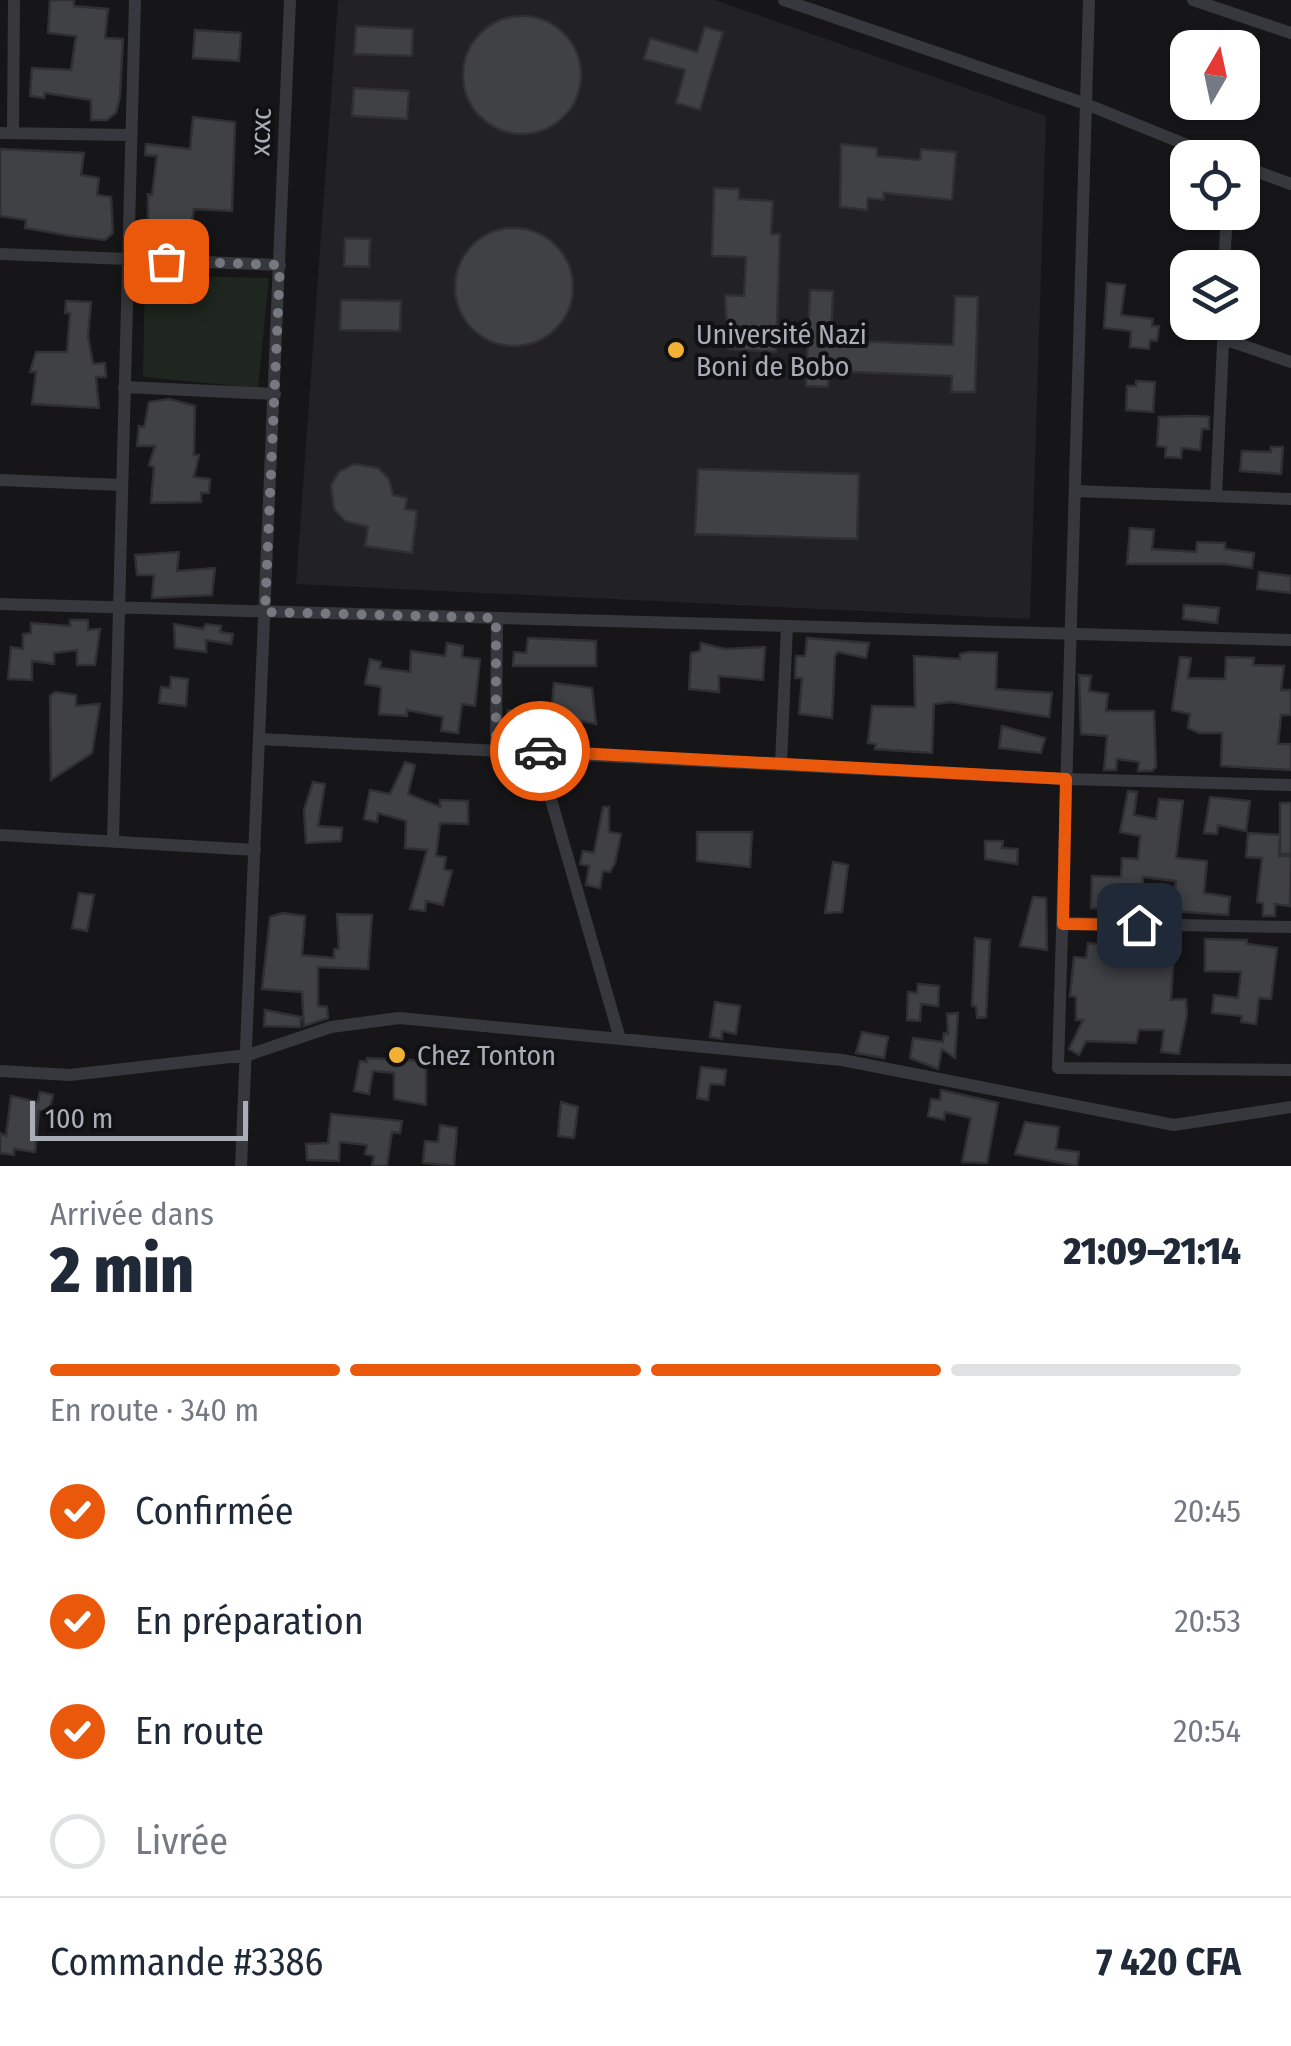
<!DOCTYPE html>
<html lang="fr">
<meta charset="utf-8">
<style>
body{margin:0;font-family:"Fira Sans Condensed",sans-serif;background:#f2f2f3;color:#1f2937;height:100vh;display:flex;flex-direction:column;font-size:38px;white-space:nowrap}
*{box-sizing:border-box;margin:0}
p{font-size:32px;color:#747a83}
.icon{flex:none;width:55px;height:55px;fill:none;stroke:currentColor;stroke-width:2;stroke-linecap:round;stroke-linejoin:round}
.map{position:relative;height:1166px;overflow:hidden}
.drawer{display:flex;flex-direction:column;background:#fff;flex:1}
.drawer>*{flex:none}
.needle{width:65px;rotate:9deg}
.fabs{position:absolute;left:1170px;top:30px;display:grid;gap:20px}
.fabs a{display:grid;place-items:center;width:90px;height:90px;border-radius:20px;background:#fff;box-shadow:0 2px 8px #0004;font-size:50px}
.scale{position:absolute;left:30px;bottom:25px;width:218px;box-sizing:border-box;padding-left:10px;border:5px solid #a8adb8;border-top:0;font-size:28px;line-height:35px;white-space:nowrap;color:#a8adb8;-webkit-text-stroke:8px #111113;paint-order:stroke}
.pin{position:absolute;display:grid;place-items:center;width:85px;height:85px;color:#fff;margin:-42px;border-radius:20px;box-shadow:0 5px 15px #0006}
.courier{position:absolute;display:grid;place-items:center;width:100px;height:100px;margin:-50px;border:8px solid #ea580c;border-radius:50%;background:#fff;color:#222;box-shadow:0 2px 12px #0007}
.head em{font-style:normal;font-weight:800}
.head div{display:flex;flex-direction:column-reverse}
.head{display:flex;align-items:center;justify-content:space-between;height:170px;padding:0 50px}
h1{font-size:65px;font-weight:800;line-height:75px}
.bar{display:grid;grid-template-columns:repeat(4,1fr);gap:15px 10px;align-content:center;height:120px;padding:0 50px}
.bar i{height:12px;border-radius:8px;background:#e0e1e3}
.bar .on{background:#ea580c}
.bar p{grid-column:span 4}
.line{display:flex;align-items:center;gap:25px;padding:0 50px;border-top:2px solid #e0e1e3}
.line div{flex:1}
ol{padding:0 50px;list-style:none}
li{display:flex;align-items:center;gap:30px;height:110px}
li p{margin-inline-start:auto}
li .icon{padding:10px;border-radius:50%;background:#ea580c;color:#fff;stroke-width:4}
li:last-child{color:#747a83}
li i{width:55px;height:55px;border:5px solid #e0e1e3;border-radius:50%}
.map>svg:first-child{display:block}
</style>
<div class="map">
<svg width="1291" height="1166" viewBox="0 0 1291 1166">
<rect width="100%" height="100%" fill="#161618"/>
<!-- built -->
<path fill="#222225" d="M 338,0 L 715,0 L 1046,116 L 1030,619 L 296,584 Z"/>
<!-- green -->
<path fill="#1e261f" d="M 145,275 L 269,278 L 258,388 L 143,377 Z"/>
<!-- building -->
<path fill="#404145" stroke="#303034" stroke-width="2.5" d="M 50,0 L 74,0 L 74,6 L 108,9 L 105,38 L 123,39 L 120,96 L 116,113 L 107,120 L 91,120 L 91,100 L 45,93 L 44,98 L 30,96 L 32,68 L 71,70 L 76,36 L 48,33 Z
M463 75a59 59 0 1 1 118 0a59 59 0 1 1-118 0Z
M 356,26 L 413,29 L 412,56 L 354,54 Z
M 705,27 L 723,32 L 700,110 L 676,103 L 685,70 L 644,59 L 650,38 L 697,52 Z
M 195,30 L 241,33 L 239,61 L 193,58 Z
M 354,88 L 409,91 L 407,119 L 352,116 Z
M 193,117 L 235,122 L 232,211 L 194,209 L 188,244 L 148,240 L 148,194 L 152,195 L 157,156 L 145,155 L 146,144 L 190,149 Z
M 841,144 L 877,148 L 877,156 L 920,160 L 921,149 L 956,152 L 952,200 L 884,193 L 884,200 L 868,198 L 867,210 L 840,207 Z
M 0,149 L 84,153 L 81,175 L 99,178 L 97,195 L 111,197 L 113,233 L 105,240 L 71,236 L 25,228 L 26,220 L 0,216 Z
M 714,188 L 739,189 L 739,199 L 773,201 L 771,234 L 780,234 L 776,352 L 728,349 L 725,295 L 744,296 L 746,257 L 712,256 Z
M455 287a59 59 0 1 1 118 0a59 59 0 1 1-118 0Z
M 345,238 L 370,239 L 369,267 L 344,266 Z
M 1107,283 L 1125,285 L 1121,315 L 1153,319 L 1152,326 L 1159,326 L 1157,341 L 1150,340 L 1149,349 L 1130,347 L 1131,331 L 1104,328 Z
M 810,290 L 833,291 L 831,340 L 953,345 L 955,296 L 978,297 L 975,392 L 951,392 L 952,376 L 829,371 L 828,387 L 806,386 Z
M 341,300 L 401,301 L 400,331 L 340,330 Z
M 66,301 L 91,302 L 88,336 L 93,364 L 105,363 L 106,377 L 96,377 L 99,408 L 32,404 L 36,372 L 30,372 L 36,352 L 67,352 L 70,313 L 65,313 Z
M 1136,381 L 1155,382 L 1153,412 L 1126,410 L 1127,386 L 1136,386 Z
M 169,399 L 195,406 L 194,455 L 199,455 L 194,477 L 210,479 L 209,493 L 201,493 L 201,502 L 151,503 L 154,467 L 149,465 L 155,446 L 137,446 L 139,426 L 144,427 L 149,402 Z
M 1194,416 L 1209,417 L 1209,429 L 1202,429 L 1200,450 L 1182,448 L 1181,458 L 1165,457 L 1166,447 L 1157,446 L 1159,417 Z
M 1271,447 L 1283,447 L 1281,474 L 1240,471 L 1242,451 L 1271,452 Z
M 354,464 L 378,468 L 389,479 L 393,495 L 407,498 L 405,509 L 417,511 L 412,553 L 365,546 L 368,527 L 345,521 L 334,509 L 331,485 L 339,472 Z
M 698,469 L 859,474 L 857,539 L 695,534 Z
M 1130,528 L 1154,530 L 1152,549 L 1196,552 L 1197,542 L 1225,543 L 1225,549 L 1254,553 L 1252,568 L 1224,564 L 1127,564 Z
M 179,552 L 177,571 L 215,568 L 212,595 L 152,598 L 154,575 L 137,575 L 135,555 Z
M 1259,572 L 1291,576 L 1291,593 L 1257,589 Z
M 1184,605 L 1219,608 L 1217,623 L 1183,619 Z
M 70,620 L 88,620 L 88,630 L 100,629 L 95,665 L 77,665 L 77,650 L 54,653 L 54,664 L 32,661 L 32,680 L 8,679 L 11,647 L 23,649 L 23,634 L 31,633 L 31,623 L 70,626 Z
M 174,624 L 203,629 L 206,624 L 221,626 L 220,632 L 233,634 L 231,644 L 206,640 L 206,652 L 175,648 Z
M 528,638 L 596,641 L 596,666 L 513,666 L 514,652 L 526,653 Z
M 807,638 L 869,643 L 866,658 L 838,652 L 835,656 L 832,718 L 799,714 L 802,678 L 795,678 L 796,656 L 805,656 Z
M 447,643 L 463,646 L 462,657 L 480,659 L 475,706 L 462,704 L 458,733 L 441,731 L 443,717 L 407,710 L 407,716 L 379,714 L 381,687 L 365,684 L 370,659 L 381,662 L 380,668 L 410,672 L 411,651 L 445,656 Z
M 701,643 L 725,649 L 765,647 L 763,680 L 719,676 L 719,692 L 689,689 L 691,653 L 700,651 Z
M 969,652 L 997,653 L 996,689 L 1052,693 L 1049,717 L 951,702 L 934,704 L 932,753 L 875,749 L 876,744 L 868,743 L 872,706 L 915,707 L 914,656 L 960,659 L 960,654 Z
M 1180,657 L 1191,658 L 1188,678 L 1225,679 L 1226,657 L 1254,658 L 1253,665 L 1284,666 L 1281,690 L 1291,690 L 1291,715 L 1281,715 L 1278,744 L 1291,744 L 1291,770 L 1221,766 L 1222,733 L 1199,733 L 1188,728 L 1190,714 L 1172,710 Z
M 1079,675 L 1091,676 L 1089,691 L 1108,694 L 1106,711 L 1154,711 L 1156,767 L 1152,771 L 1138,771 L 1139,762 L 1117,759 L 1116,770 L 1104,770 L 1107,736 L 1081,734 Z
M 171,677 L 188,679 L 186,706 L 159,703 L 161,687 L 170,688 Z
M 554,683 L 592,688 L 596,724 L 582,721 L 580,745 L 566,744 L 567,732 L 551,726 L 506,721 L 508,710 L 551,714 Z
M 55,692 L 76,695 L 76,706 L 100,704 L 92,753 L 51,780 L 50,696 Z
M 1002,726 L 1045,738 L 1041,753 L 999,748 Z
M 405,762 L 415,765 L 408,794 L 440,807 L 440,800 L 468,801 L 468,824 L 440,823 L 436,856 L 446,857 L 444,869 L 452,871 L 443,905 L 426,901 L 425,911 L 410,909 L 427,850 L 405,848 L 406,821 L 378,813 L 377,822 L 364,819 L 370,790 L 390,794 Z
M 313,782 L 325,784 L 318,826 L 342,828 L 341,841 L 306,843 L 304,810 Z
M 1128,791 L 1137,792 L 1134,815 L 1156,819 L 1159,799 L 1183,801 L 1176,858 L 1207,861 L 1204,893 L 1230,897 L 1228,915 L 1172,911 L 1176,881 L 1143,877 L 1142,911 L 1091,908 L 1092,876 L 1121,877 L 1122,858 L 1138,859 L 1140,836 L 1120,832 Z
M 1210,797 L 1250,801 L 1246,831 L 1218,825 L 1217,834 L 1204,833 Z
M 1280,803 L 1291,803 L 1291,854 L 1280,854 L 1280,836 L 1279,856 L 1291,856 L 1290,906 L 1275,904 L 1275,916 L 1263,916 L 1263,903 L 1257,902 L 1262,858 L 1246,857 L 1248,833 L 1280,835 Z
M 603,807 L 609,807 L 609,832 L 621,834 L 615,863 L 610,872 L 603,871 L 600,888 L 586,885 L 589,866 L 580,864 L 583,851 L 594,853 Z
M 697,832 L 752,832 L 750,867 L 697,861 Z
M 985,841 L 1003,841 L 1002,848 L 1018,849 L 1017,864 L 985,859 Z
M 833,862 L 848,865 L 842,912 L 825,913 Z
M 79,893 L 94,895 L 87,931 L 72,928 Z
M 1033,897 L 1046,898 L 1047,950 L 1020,946 Z
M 283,913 L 305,916 L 302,955 L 334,958 L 334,949 L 339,949 L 337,914 L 372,915 L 368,969 L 318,967 L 318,1006 L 327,1007 L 328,1018 L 304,1026 L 302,992 L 262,989 L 270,917 Z
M 975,938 L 990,940 L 986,1017 L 977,1018 L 976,1006 L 972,1006 Z
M 1205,939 L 1247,940 L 1247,944 L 1277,948 L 1271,999 L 1259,998 L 1256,1024 L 1241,1022 L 1242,1016 L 1212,1013 L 1214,995 L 1238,998 L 1241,972 L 1205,971 Z
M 1088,943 L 1174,954 L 1171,1000 L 1186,999 L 1187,1015 L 1179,1054 L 1161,1052 L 1164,1030 L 1139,1030 L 1136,1043 L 1086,1041 L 1079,1055 L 1069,1049 L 1083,1020 L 1076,1020 L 1076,997 L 1070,996 L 1074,957 L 1086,958 Z
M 918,984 L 939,986 L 938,1006 L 921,1004 L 920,1021 L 907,1020 L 908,992 L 917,993 Z
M 715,1002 L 740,1006 L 736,1034 L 722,1031 L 722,1039 L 710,1037 Z
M 265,1010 L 301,1017 L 300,1027 L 264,1026 Z
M 958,1013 L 955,1058 L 942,1049 L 938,1069 L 910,1058 L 913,1038 L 943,1042 L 944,1033 L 948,1034 L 947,1014 Z
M 862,1032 L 888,1037 L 884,1058 L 856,1053 Z
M 367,1058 L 426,1061 L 426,1105 L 394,1099 L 394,1073 L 373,1071 L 369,1094 L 354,1091 L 360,1061 L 367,1062 Z
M 701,1067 L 726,1070 L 724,1085 L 710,1084 L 708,1100 L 697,1098 Z
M 941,1090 L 998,1103 L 987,1163 L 962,1162 L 971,1118 L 945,1112 L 944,1120 L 928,1116 L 931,1099 L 940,1100 Z
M 40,1092 L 53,1095 L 49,1112 L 39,1111 L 35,1152 L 14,1149 L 14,1155 L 0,1153 L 0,1133 L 6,1136 L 11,1096 L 38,1102 Z
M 561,1102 L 578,1107 L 574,1138 L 558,1136 Z
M 331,1114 L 402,1121 L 400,1133 L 392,1132 L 387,1166 L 372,1166 L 374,1156 L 365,1154 L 367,1145 L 340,1142 L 339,1161 L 307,1160 L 306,1144 L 328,1143 Z
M 1025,1122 L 1059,1127 L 1056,1149 L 1079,1152 L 1077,1166 L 1015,1154 Z
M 440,1125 L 457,1128 L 454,1166 L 423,1163 L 425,1141 L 438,1142 Z"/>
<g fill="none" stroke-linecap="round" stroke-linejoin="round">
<!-- minor -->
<path stroke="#37383d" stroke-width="12" d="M 784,0 L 1086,104 L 1219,158
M 1089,0 L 1058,1068 L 1291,1070
M 1193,0 L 1291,33
M 0,133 L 131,135
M 13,133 L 14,0
M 1242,166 L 1291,184
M 0,254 L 280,265
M 1224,268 L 1227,212
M 1224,339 L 1291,362
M 124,387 L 275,394
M 0,480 L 121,485
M 1075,491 L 1291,499
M 1216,496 L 1224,322
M 0,604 L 1291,640
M 260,739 L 1066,779 L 1291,785
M 496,748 L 497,618
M 537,751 L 620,1039
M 781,764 L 787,626
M 0,835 L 255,850
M 113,839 L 135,0
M 1063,923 L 1291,927
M 0,1071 L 70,1075 L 248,1055 L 331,1027 L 399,1018 L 842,1060 L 1174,1125 L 1291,1107
M 241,1166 L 290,0"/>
</g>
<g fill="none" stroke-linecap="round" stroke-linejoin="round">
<!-- done -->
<path stroke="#757880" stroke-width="10" stroke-dasharray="0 18" d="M 166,261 L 280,265 L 265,612 L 496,618 L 496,748 L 540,751"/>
<!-- route -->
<path stroke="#ea580c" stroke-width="12" d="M 540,751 L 1066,779 L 1063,924 L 1139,925"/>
</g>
<!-- markers -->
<g fill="#f2b134" stroke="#111113" stroke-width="4">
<circle cx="676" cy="350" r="10"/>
<circle cx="397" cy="1055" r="10"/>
</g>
<g text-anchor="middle" stroke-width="8" stroke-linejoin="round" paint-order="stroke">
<!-- street labels -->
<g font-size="28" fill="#a8adb8" stroke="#111113">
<text transform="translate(260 132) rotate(-88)" y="10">xcxc</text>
</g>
<!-- poi labels -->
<g font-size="28" fill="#a8adb8" stroke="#111113" text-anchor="start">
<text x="696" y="344">Université Nazi<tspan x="696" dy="32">Boni de Bobo</tspan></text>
<text x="417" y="1065">Chez Tonton</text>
</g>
</g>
</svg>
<div class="fabs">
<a><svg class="needle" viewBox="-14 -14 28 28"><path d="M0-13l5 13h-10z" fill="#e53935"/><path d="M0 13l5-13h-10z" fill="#747a83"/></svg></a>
<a><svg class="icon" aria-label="locate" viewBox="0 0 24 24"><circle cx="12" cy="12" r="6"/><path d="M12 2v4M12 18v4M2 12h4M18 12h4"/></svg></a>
<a><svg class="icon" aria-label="layers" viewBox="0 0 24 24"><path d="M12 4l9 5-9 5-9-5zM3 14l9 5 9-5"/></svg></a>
</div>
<div class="scale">100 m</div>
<div class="pin" style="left:166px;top:261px;background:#ea580c"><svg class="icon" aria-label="bag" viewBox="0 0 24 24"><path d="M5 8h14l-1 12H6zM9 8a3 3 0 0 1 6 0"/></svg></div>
<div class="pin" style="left:1139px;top:925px;background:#1f2937"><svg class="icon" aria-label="home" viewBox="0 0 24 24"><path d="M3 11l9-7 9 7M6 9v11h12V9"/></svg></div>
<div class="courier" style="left:540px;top:751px"><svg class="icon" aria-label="car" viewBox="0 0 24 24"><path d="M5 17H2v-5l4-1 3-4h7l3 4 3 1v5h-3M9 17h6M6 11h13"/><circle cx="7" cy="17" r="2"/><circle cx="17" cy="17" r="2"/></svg></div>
</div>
<section class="drawer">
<div class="head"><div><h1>2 min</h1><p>Arrivée dans</p></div><em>21:09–21:14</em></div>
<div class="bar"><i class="on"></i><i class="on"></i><i class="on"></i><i></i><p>En route · 340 m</p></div>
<ol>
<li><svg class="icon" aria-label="check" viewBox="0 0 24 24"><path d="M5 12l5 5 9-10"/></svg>Confirmée<p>20:45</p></li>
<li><svg class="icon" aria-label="check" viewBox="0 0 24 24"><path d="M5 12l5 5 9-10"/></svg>En préparation<p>20:53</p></li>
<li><svg class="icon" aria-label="check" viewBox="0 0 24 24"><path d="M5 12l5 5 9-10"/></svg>En route<p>20:54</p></li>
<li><i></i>Livrée</li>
</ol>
<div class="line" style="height:130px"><div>Commande #3386</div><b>7 420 CFA</b></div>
</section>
